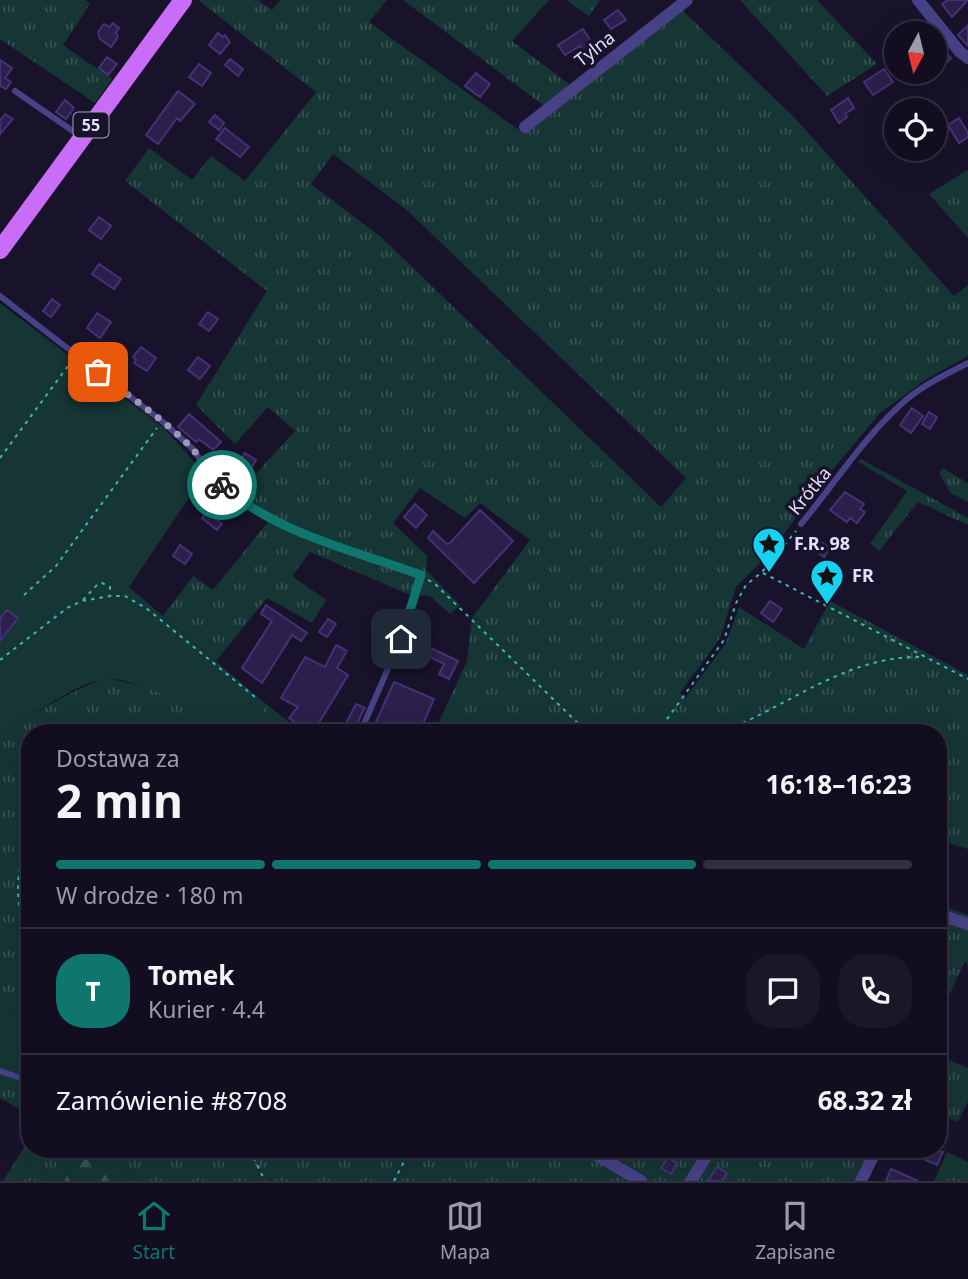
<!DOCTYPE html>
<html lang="pl">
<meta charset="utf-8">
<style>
body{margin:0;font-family:"Noto Sans",sans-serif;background:#1b1729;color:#f1f3f6;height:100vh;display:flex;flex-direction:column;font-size:26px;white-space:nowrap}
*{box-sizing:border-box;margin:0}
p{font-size:23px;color:#9c9ca5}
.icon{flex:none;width:38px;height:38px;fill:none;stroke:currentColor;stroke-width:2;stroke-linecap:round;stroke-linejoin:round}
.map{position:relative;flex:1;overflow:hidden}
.details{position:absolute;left:21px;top:724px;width:926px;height:434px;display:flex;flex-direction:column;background:#120e20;border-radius:28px;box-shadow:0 7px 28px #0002,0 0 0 2px #312e3e}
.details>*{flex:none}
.needle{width:46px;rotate:187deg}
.fabs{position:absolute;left:884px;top:21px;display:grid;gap:14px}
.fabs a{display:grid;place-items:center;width:63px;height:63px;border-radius:50%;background:#120e20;box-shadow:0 7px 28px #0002,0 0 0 2px #312e3e;font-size:35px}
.pin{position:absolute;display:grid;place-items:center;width:60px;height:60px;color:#fff;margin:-30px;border-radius:14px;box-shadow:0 4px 10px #0006}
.courier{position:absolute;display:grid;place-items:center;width:70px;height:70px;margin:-35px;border:5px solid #0f766e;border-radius:50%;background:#fff;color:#222;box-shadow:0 2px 9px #0007}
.overview em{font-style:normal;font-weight:700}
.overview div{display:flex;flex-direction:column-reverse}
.overview{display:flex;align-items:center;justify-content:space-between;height:119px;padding:0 35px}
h1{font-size:46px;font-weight:700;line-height:52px}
.bar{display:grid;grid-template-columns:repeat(4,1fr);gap:10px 7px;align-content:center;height:84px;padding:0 35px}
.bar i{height:9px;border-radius:5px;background:#312e3e}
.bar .on{background:#0f766e}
.bar p{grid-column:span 4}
.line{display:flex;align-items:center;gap:18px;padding:0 35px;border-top:2px solid #312e3e}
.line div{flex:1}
.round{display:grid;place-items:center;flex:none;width:74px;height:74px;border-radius:28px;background:#1b1729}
.dock{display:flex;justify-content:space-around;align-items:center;height:98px;border-top:2px solid #312e3e;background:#120e20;font-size:19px;color:#9c9ca5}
.dock a{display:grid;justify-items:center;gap:4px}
.dock .on{color:#0f766e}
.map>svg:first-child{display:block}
</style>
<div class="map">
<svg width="968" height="1181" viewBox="0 0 968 1181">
<defs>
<pattern id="grass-tufts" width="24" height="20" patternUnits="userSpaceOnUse" patternTransform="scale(1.75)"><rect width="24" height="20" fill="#163535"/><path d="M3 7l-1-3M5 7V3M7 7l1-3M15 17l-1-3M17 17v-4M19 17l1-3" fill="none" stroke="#385253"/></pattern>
<pattern id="forest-firs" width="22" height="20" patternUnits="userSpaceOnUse" patternTransform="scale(1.75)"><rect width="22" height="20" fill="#163535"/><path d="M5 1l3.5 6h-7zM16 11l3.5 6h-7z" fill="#385253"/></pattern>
</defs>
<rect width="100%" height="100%" fill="#18132b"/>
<!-- grass -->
<path fill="url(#grass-tufts)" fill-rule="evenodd" d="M 0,0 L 85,0 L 90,4 L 63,45 L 112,79 L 95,103 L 0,39 Z
M 200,0 L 258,0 L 272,10 L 280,0 L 387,0 L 369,22 L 523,133 L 551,111 L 403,0 L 549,0 L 512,41 L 578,91 L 682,10 L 794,117 L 954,296 L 968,285 L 968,356 L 925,380 L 880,413 L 825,479 L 767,556 L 736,587 L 720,638 L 680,693 L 686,697 L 726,643 L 739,607 L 804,649 L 830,601 L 968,675 L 968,849 L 938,840 L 938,733 L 434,733 L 467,661 L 472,618 L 530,540 L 480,503 L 465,518 L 420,488 L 393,523 L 427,556 L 426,570 L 460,605 L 450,614 L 430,596 L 410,595 L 310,552 L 292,576 L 326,600 L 312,623 L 267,598 L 216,661 L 163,616 L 193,576 L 213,590 L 268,522 L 233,499 L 295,431 L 268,407 L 235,444 L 196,405 L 267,291 L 125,181 L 149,148 L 192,180 L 211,156 L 245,181 L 316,92 L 199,1 ZM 333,154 L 409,212 L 686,478 L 661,507 L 381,237 L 311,184 Z
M 566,0 L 600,0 L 589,16 Z
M 740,0 L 817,0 L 877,64 L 827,96 Z
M 968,170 L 968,238 L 929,194 Z
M 861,459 L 968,518 L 968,525 L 918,502 L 879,551 L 870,544 L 907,491 L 858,462 Z
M 942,468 L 968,483 L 968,502 L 951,493 L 939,474 Z
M 105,678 C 143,686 195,695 212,733 L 30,733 L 30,1017 L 0,1000 L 0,738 C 33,713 67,693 105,678 Z
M 266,704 L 303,733 L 249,733 Z
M 938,904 L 968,915 L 968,965 L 965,961 L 938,1019 Z
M 938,1055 L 968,1068 L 968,1101 L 958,1122 L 938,1113 Z
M 0,1062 L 30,1073 L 30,1115 L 0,1098 Z
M 30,1138 L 30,1150 L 83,1150 L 64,1181 L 3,1181 Z
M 87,1150 L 871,1150 L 855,1181 L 141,1181 Z
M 947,1152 L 968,1162 L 968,1181 L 934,1181 Z"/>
<!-- forest -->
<path fill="url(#forest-firs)" d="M 83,1150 L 87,1150 L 141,1181 L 64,1181 Z"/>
<!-- garden -->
<path fill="#163535" d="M 0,303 L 165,429 L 205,474 L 129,587 L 266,704 L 249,733 L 212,733 C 203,714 187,705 168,696 C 153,690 120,677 105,679 C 77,682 23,721 0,738 Z
M 0,1000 L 30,1017 L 30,1073 L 0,1062 Z"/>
<!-- building -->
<path fill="#2b204b" stroke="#433376" stroke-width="2" d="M 948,0 L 968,0 L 952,17 L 942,4 Z
M 618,10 L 626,20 L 611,29 L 604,20 Z
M 113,23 L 119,28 L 116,33 L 118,37 L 111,47 L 100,39 L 98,32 L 104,24 L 110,27 Z
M 968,25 L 968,46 L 958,35 Z
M 583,29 L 599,54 L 590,60 L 580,46 L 565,55 L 558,45 Z
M 218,33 L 223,37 L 225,35 L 230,42 L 220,54 L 209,45 Z
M 934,42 L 951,58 L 941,67 L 934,60 Z
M 107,57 L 117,64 L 108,75 L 99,68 Z
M 230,59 L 243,69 L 238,76 L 225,65 Z
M 0,60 L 12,68 L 5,78 L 11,82 L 6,89 L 0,86 Z
M 199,64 L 211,73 L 202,86 L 189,77 Z
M 884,69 L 893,82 L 873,95 L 864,82 Z
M 476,73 L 490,84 L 480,97 L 465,86 Z
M 178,91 L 195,104 L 180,121 L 177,118 L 158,144 L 146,135 Z
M 848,98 L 854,108 L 845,114 L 847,117 L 839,123 L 831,110 Z
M 65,100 L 74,108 L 66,119 L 56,112 Z
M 5,114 L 13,119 L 0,134 L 0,121 Z
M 215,115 L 224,123 L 219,130 L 209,122 Z
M 959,118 L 968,133 L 968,137 L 959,143 L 948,125 Z
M 225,128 L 249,147 L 240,157 L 216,139 Z
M 99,217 L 111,226 L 101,239 L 89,230 Z
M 99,264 L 121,279 L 114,289 L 92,274 Z
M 52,299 L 60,305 L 51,317 L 43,311 Z
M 208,312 L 218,319 L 209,331 L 199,324 Z
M 97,313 L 111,322 L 100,338 L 87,328 Z
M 141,347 L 156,358 L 147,371 L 134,363 L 136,360 L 133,357 Z
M 198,357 L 210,366 L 200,379 L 188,370 Z
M 912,408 L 923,416 L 911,433 L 900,425 Z
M 929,412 L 937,417 L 930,429 L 922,424 Z
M 189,414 L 221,442 L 213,450 L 199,439 L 196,442 L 178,427 Z
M 245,453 L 256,460 L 250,470 L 238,463 Z
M 845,492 L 864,504 L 860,509 L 865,512 L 857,523 L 850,518 L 847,522 L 830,510 Z
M 415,504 L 427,515 L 416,528 L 404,517 Z
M 480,510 L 513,541 L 474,583 L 428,538 L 433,531 L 447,544 L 450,543 Z
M 207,512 L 222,524 L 217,530 L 202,518 Z
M 818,540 L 830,548 L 824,557 L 812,548 Z
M 180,545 L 192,554 L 185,564 L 173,556 Z
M 770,601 L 782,609 L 773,622 L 761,613 Z
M 266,605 L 307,633 L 301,641 L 292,635 L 262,683 L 242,668 L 272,621 L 261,614 Z
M 7,610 L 18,618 L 0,641 L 0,619 Z
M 328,619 L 336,624 L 327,637 L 319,632 Z
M 420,643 L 458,661 L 449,679 L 439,674 L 444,664 L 428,656 L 425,663 L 413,657 Z
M 336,645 L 347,651 L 337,668 L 348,675 L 317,726 L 326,733 L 310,733 L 289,718 L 298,707 L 281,698 L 305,657 L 325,667 Z
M 394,682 L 434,699 L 419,733 L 371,733 Z
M 356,704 L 365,708 L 363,711 L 353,733 L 341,733 Z
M 925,1150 L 943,1152 L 937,1165 L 921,1158 Z
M 668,1158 L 677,1163 L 671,1174 L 661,1168 Z
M 717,1167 L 727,1173 L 722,1181 L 708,1181 Z
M 891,1169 L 918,1181 L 886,1181 Z"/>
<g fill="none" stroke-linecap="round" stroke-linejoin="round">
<!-- path -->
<path stroke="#38b8b6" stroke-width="2" stroke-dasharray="3.5 5" stroke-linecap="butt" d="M 0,458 L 71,362
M 763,573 L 968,679
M 428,580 L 435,584 L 588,733
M 24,595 L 56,566 L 157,428
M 83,600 L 97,585 L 102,583 L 110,587 L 110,595
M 0,660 L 67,608 L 82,601 L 110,596 L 125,596 L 146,608 L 255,697
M 657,733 L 724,640 L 736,603 L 746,585 L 762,572 L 796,531
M 719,733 C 788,707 846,655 923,657
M 30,845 C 16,865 16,892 21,916 L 30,921
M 250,1150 L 265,1181
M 394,1181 L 410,1150"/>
<!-- service -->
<path stroke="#474187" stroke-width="6" d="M 15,91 L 80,136
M 0,296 L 163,422 L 193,449 L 212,477 L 245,505 L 314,538 L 421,575 L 401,639 L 360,733
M 801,524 C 836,482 865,435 907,399 C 925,384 947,374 968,363
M 0,1071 L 30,1081"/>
<!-- minor -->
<path stroke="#474187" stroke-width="12" d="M 918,0 L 960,52 L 968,58
M 525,127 L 687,0
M 938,914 L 968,924
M 588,1150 L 641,1181
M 691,1181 L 710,1150
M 861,1181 L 876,1150"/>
<!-- primary -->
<path stroke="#c96cf7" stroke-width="18" d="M 0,250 L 183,0"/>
</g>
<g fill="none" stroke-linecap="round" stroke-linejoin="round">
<!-- done -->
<path stroke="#9d98b4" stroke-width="7" stroke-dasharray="0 12.6" d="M 98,372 C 129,396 163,419 191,447 C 202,459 209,474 222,485"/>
<!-- route -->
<path stroke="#0f766e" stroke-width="9" d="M 222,485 C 277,534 353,550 421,575 L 401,639"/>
</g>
<!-- icons -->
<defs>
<symbol id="sight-pin" viewBox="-11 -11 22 30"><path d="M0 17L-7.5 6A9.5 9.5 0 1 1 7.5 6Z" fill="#16d2f2" stroke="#18132b"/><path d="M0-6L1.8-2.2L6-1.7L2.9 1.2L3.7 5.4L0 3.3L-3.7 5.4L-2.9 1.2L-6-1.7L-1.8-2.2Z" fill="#111"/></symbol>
</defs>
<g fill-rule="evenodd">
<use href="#sight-pin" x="750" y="525" width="38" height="52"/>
<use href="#sight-pin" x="808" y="557" width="38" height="52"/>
</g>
<g text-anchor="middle" stroke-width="7" stroke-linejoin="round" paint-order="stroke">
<!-- shield labels -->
<rect fill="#18132b" stroke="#a7a2be" stroke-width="2" x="73.5" y="112.5" width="35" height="25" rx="5"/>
<g font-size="16" font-weight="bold" fill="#e4dffd">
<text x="91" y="131">55</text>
</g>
<!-- street labels -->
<g font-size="18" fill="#e4dffd" stroke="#18132b">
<text transform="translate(595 49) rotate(-38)" y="6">Tylna</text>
<text transform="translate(810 491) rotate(-51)" y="6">Krótka</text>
</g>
<!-- poi labels -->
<g font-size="18" font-weight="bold" fill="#e4dffd" stroke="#18132b" text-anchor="start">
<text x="794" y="550">F.R. 98</text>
<text x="852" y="582">FR</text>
</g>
</g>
</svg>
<div class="fabs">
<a><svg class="needle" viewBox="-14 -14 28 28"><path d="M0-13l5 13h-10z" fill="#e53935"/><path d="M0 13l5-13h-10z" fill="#9c9ca5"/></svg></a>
<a><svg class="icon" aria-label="locate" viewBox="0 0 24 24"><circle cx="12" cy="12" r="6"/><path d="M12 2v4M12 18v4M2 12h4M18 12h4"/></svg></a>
</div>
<div class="pin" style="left:98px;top:372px;background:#ea580c"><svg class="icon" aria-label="bag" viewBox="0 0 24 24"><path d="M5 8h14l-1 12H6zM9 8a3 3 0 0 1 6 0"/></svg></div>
<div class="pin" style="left:401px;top:639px;background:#1f2937"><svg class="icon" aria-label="home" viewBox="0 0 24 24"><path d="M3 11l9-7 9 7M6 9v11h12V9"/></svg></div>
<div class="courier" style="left:222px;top:485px"><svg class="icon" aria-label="bike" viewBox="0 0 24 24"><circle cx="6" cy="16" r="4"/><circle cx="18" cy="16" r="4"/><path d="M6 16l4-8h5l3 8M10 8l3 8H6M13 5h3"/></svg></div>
<section class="details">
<div class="overview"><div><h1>2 min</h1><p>Dostawa za</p></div><em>16:18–16:23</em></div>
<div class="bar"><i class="on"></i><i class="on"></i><i class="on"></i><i></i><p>W drodze · 180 m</p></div>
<div class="line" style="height:126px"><b class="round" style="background:#0f766e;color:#fff">T</b><div><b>Tomek</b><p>Kurier · 4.4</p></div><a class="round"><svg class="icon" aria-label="chat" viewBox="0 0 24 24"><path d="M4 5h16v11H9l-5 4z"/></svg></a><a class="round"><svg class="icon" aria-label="phone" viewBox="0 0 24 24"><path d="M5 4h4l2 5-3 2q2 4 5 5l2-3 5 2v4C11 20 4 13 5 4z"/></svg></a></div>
<div class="line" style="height:91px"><div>Zamówienie #8708</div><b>68.32 zł</b></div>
</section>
</div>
<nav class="dock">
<a class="on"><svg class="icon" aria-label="home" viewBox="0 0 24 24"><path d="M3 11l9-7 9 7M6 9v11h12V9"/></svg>Start</a>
<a><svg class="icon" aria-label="map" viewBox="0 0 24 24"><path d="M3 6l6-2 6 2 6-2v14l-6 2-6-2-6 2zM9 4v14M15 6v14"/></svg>Mapa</a>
<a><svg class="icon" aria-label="saved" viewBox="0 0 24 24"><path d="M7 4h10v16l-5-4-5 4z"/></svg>Zapisane</a>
</nav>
